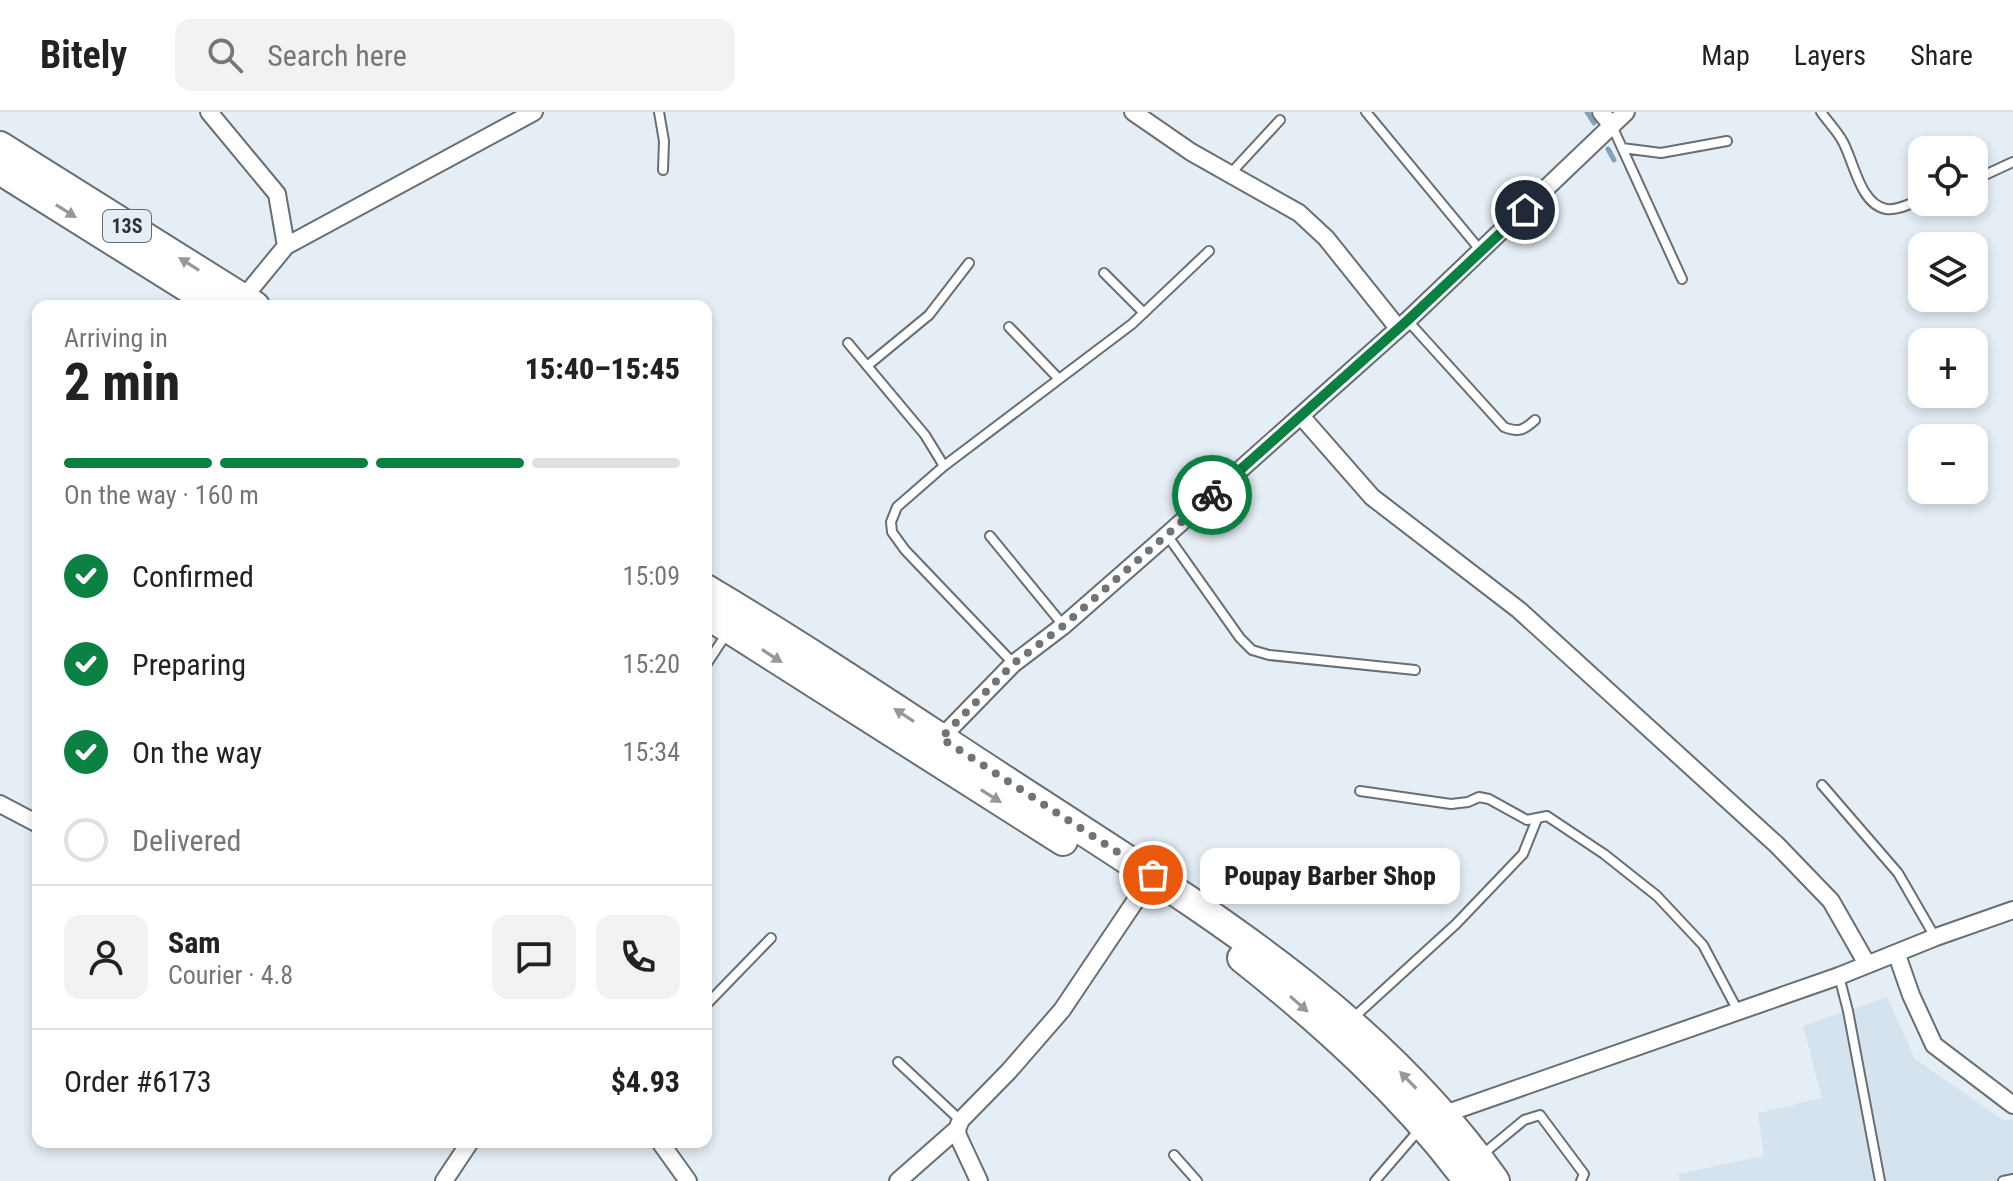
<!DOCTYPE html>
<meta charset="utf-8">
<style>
body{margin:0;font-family:"Roboto Condensed",sans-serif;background:#f2f2f2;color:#222;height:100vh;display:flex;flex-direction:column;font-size:30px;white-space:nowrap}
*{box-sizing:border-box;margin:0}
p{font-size:26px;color:#767676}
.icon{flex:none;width:44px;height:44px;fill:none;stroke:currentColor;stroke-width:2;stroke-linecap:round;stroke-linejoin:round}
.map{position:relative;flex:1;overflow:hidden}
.details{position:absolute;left:32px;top:188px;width:680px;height:848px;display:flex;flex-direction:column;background:#fff;border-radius:16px;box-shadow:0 4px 12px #0003}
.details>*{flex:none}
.tools{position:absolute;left:1908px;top:24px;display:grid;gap:16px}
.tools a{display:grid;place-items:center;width:80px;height:80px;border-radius:16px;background:#fff;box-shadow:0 4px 12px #0003;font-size:40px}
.pin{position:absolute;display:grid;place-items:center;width:68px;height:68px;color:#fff;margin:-34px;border:4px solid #fff;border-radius:50%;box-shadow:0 2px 8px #0007}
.courier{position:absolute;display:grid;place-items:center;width:80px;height:80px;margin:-40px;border:6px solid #0b8043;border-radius:50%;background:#fff;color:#222;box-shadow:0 2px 10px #0007}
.bubble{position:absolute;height:56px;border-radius:16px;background:#fff;box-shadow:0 4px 12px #0003;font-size:26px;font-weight:800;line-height:56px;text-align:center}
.headline em{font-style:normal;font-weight:800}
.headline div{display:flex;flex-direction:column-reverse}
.headline{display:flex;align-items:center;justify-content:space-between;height:136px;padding:0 32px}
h1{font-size:52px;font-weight:800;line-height:60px}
.bar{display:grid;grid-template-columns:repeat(4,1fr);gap:12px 8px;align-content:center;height:96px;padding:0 32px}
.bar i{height:10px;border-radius:6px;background:#e0e0e0}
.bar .active{background:#0b8043}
.bar p{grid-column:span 4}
.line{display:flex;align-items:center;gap:20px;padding:0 32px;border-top:2px solid #e0e0e0}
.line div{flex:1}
.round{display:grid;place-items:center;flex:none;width:84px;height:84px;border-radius:16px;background:#f2f2f2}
ol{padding:0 32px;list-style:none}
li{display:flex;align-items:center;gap:24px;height:88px}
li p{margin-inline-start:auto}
li .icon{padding:8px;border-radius:50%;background:#0b8043;color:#fff;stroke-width:4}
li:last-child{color:#767676}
li i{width:44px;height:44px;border:4px solid #e0e0e0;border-radius:50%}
header{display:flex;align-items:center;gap:48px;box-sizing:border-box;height:112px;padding:0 40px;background:#fff;border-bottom:2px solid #e0e0e0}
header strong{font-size:38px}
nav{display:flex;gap:44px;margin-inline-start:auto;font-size:28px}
.search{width:560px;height:72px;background:#f2f2f2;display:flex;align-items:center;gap:20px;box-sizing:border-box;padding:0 28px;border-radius:16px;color:#767676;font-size:30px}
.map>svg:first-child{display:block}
</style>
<header>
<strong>Bitely</strong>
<div class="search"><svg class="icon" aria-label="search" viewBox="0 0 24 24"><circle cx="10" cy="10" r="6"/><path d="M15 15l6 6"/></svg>Search here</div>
<nav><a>Map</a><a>Layers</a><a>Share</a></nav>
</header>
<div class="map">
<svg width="2013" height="1069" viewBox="0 0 2013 1069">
<rect width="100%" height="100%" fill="#e5eef5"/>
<!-- built -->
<path fill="#d4e3ee" d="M 1887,885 L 1915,947 L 2003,1008 L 2013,1007 L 2013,1069 L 1680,1069 L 1678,1062 L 1764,1044 L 1758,1001 L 1822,986 L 1803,914 Z"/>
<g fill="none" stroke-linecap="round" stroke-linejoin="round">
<!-- stream -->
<path stroke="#80a3bb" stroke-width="5" d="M 1587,0 L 1594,11
M 1608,37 L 1614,48"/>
<defs>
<path id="lane" d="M 659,0 L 664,29 L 663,58
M 1366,0 L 1481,139
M 1821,0 C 1828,10 1838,20 1843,30 C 1854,50 1860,92 1886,97 C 1897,99 1911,91 1922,87
M 1612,14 L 1682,167
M 1622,36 L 1661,41 L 1727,29
M 1231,61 L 1280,8
M 1974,68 L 2013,50
M 1104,161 L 1144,201
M 1408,209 L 1504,315 C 1519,321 1524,318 1535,308
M 1009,215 L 1059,267
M 848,231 L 925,323 L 944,354
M 867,254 L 929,203 L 969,151
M 1167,423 L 1240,526 L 1252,538 L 1269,543 L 1415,558
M 990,424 L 1063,513
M 1013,551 L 905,438 L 892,420 L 891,410 L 897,395 L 944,354 L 1132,212 L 1209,139
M 706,553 L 727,521
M 1822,673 L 1898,761 L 1935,825
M 1360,679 L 1451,692 L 1468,690 L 1479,685 L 1489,687 L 1527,708 L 1547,704 L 1604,742 L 1657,784 L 1703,833 L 1738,899
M 1839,864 L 1848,899 L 1880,1069
M 706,893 L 771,826
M 1352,907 L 1456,812 L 1523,742 L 1537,707
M 898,950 L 960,1008
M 1483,1042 L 1524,1008 L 1540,1003 L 1584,1062 L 1581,1069
M 1174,1043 L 1197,1069
M 1375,1069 L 1419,1018
M 2003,1069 L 2013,1067"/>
<path id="street" d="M 209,0 L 277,82 L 286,134
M 1133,0 L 1191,40 L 1299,101 L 1326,126 L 1398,216
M 1601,0 L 1612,14
M 240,190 L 286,134 L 534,0
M 1301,304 L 1372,385 L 1519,498 L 1777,733 L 1831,789 L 1867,852
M 937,630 L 1013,552 L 1063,514 L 1167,423 L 1408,208 L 1626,0
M 0,692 L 38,712
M 1897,843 L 1911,883 L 1934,933 L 2013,993
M 1439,1004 L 1839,864 L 1936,825 L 2013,798
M 957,1017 L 958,1024 L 979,1069
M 660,1030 L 688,1069
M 444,1069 L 470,1030
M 898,1069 L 957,1017 L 961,1008 L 1009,959 L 1062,898 L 1142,779"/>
<path id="highway" d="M 0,34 L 255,194
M 0,58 L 217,194
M 706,477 C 819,544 927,618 1037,689 C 1206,799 1376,901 1495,1069
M 706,502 L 1063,729
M 1242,846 C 1324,911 1405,984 1468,1069"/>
</defs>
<!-- lane casing -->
<use href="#lane" stroke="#676f74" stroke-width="12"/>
<!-- street casing -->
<use href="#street" stroke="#676f74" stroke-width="20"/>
<!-- highway casing -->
<use href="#highway" stroke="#676f74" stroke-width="32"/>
<!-- lane -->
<use href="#lane" stroke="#fff" stroke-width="8"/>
<!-- street -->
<use href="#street" stroke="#fff" stroke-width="16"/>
<!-- highway -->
<use href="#highway" stroke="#fff" stroke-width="28"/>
</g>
<!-- one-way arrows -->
<defs><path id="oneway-solid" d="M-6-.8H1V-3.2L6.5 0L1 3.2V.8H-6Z" transform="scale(2)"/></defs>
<g fill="#97989a">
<use href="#oneway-solid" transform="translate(66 99) rotate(32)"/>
<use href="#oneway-solid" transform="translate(189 152) rotate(-148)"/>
<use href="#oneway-solid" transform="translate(772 544) rotate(33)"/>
<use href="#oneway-solid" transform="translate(904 603) rotate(-147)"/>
<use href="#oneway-solid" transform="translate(991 684) rotate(32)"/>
<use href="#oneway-solid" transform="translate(1299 892) rotate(41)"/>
<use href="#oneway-solid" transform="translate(1408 968) rotate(-134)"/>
</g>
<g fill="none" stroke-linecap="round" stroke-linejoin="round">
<!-- done -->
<path stroke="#6f7478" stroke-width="8" stroke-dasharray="0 14.4" d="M 1153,763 L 941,626 L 1013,552 L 1063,514 L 1212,383"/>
<!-- route -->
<path stroke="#0b8043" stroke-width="10" d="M 1212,383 L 1408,208 L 1525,98"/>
</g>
<g text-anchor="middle" stroke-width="6" stroke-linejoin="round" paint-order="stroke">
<!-- shield labels -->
<rect fill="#e5eef5" stroke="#666a6f" stroke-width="2" x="103" y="98" width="48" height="32" rx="6"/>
<g font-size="20" font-weight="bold" fill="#2f3235">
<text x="127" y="121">13S</text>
</g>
</g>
</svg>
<div class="tools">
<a><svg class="icon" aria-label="locate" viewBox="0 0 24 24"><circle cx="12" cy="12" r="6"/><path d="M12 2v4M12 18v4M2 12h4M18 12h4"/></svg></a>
<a><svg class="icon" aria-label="layers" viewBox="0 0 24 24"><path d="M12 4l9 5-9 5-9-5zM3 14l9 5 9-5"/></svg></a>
<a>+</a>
<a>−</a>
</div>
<div class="pin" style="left:1153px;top:763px;background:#ea580c"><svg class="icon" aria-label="bag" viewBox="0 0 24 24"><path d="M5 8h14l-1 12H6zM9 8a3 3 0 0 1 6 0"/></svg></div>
<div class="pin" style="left:1525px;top:98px;background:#1f2937"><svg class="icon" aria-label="home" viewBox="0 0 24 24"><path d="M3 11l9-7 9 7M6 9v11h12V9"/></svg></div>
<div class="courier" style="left:1212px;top:383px"><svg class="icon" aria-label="bike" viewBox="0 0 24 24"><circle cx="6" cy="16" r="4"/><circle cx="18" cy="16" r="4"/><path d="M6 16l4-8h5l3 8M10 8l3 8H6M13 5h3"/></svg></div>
<div class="bubble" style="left:1200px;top:736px;width:260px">Poupay Barber Shop</div>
<section class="details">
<div class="headline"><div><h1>2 min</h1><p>Arriving in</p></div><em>15:40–15:45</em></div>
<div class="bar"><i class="active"></i><i class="active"></i><i class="active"></i><i></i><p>On the way · 160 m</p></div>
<ol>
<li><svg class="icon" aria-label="check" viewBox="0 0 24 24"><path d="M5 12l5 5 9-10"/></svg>Confirmed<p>15:09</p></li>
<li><svg class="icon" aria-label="check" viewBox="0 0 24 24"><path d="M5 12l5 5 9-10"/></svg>Preparing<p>15:20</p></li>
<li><svg class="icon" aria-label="check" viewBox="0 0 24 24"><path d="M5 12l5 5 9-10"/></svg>On the way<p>15:34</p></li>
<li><i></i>Delivered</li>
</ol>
<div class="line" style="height:144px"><a class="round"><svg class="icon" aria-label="person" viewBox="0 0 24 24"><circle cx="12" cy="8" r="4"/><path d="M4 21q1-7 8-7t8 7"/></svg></a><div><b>Sam</b><p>Courier · 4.8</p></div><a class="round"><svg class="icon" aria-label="chat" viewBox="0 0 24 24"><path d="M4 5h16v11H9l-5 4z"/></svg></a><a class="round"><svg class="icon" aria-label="phone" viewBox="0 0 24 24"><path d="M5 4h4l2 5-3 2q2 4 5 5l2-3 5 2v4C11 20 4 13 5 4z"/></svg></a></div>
<div class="line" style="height:104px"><div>Order #6173</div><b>$4.93</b></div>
</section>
</div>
